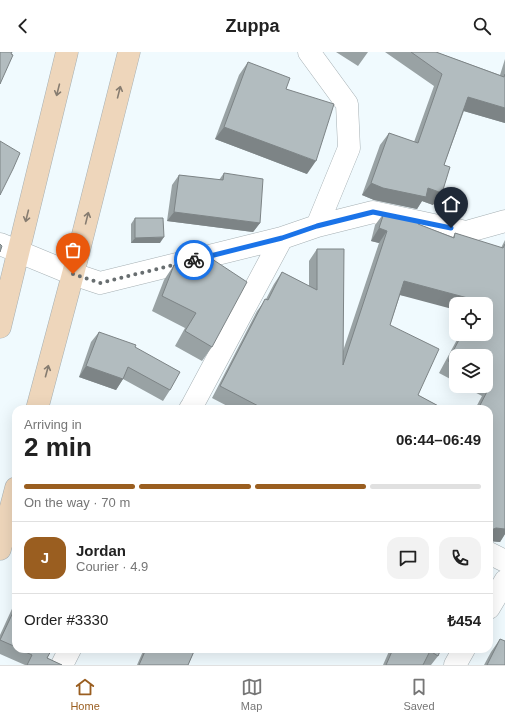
<!DOCTYPE html>
<meta charset="utf-8">
<style>
body{margin:0;font-family:Helvetica,sans-serif;background:#f2f2f2;color:#222;height:100vh;display:flex;flex-direction:column;font-size:15px;white-space:nowrap}
*{box-sizing:border-box;margin:0}
p{font-size:13px;color:#767676}
.icon{flex:none;width:22px;height:22px;fill:none;stroke:currentColor;stroke-width:2;stroke-linecap:round;stroke-linejoin:round}
.map{position:relative;flex:1;overflow:hidden}
.panel{position:absolute;left:12px;top:353px;width:481px;height:248px;display:flex;flex-direction:column;background:#fff;border-radius:12px;box-shadow:0 4px 16px #0002}
.panel>*{flex:none}
.controls{position:absolute;left:449px;top:245px;display:grid;gap:8px}
.controls a{display:grid;place-items:center;width:44px;height:44px;border-radius:8px;background:#fff;box-shadow:0 4px 16px #0002;font-size:20px}
.pin{position:absolute;display:grid;place-items:center;width:34px;height:34px;color:#fff;margin:-41px -17px;border-radius:50% 50% 50% 0;rotate:-45deg;box-shadow:0 0 4px #0007}
.pin .icon{rotate:45deg}
.courier{position:absolute;display:grid;place-items:center;width:40px;height:40px;margin:-20px;border:3px solid #1a73e8;border-radius:50%;background:#fff;color:#222;box-shadow:0 1px 5px #0007}
.overview em{font-style:normal;font-weight:700}
.overview div{display:flex;flex-direction:column-reverse}
.overview{display:flex;align-items:center;justify-content:space-between;height:68px;padding:0 12px}
h1{font-size:26px;font-weight:700;line-height:30px}
.bar{display:grid;grid-template-columns:repeat(4,1fr);gap:6px 4px;align-content:center;height:48px;padding:0 12px}
.bar i{height:5px;border-radius:3px;background:#e0e0e0}
.bar .on{background:#9a5e20}
.bar p{grid-column:span 4}
.line{display:flex;align-items:center;gap:10px;padding:0 12px;border-top:1px solid #e0e0e0}
.line div{flex:1}
.round{display:grid;place-items:center;flex:none;width:42px;height:42px;border-radius:12px;background:#f2f2f2}
header{display:flex;justify-content:space-between;align-items:center;height:52px;padding:0 12px;background:#fff;font-size:18px;font-weight:700}
.tab-bar{display:flex;justify-content:space-around;align-items:center;height:56px;border-top:1px solid #e0e0e0;background:#fff;font-size:11px;color:#767676}
.tab-bar a{display:grid;justify-items:center;gap:2px}
.tab-bar .on{color:#9a5e20}
.map>svg:first-child{display:block}
</style>
<header><svg class="icon" aria-label="back" viewBox="0 0 24 24"><path d="M15 5l-7 7 7 7"/></svg>Zuppa<svg class="icon" aria-label="search" viewBox="0 0 24 24"><circle cx="10" cy="10" r="6"/><path d="M15 15l6 6"/></svg></header>
<div class="map">
<svg width="505" height="613" viewBox="0 0 505 613">
<rect width="100%" height="100%" fill="#f0fafe"/>
<g fill="none" stroke-linecap="round" stroke-linejoin="round">
<defs>
<path id="street" d="M 309,0 L 347,52 L 349,96 L 317,174
M 0,192 L 73,222 L 100,231 L 282,186 L 317,174 L 373,160 L 466,180 L 505,169
M 190,357 L 192,354 L 282,186
M 489,501 L 505,509
M 489,556 L 505,529
M 62,613 L 70,597
M 455,613 L 464,597"/>
<path id="secondary" d="M 0,275 L 67,0
M 37,357 L 73,222 L 129,0
M 0,497 L 16,436"/>
</defs>
<!-- street casing -->
<use href="#street" stroke="#a6b0b4" stroke-width="23"/>
<!-- secondary casing -->
<use href="#secondary" stroke="#a6b0b4" stroke-width="23"/>
<!-- street -->
<use href="#street" stroke="#fff" stroke-width="22"/>
<!-- secondary -->
<use href="#secondary" stroke="#eed6bb" stroke-width="22"/>
</g>
<!-- wall -->
<path fill="#99a2a4" d="M 336,0 L 368,0 L 358,14 Z
M 385,0 L 436,0 L 500,23 L 505,7 L 505,71 L 464,59 L 444,113 L 433,153 L 422,149 L 417,157 L 374,148 L 362,143 L 380,93 L 389,81 L 414,90 L 434,34 Z
M 248,10 L 307,122 L 215,87 L 239,23 Z
M 224,121 L 260,171 L 253,180 L 167,169 L 172,133 L 179,123 L 219,128 Z
M 384,161 L 418,172 L 453,185 L 455,181 L 501,196 L 505,188 L 505,482 L 500,490 L 489,489 L 489,357 L 475,357 L 482,344 L 463,334 L 486,334 L 486,304 L 456,304 L 456,330 L 439,321 L 460,282 L 486,282 L 486,252 L 456,252 L 400,243 L 390,273 L 418,343 L 444,357 L 233,357 L 212,346 L 257,259 L 266,247 L 274,232 L 282,220 L 309,234 L 309,209 L 317,197 L 343,299 L 379,191 L 371,189 L 375,173 Z
M 135,166 L 160,191 L 131,191 L 131,172 Z
M 174,213 L 212,295 L 202,309 L 175,294 L 185,276 L 152,259 L 164,228 Z
M 99,280 L 135,295 L 170,338 L 163,349 L 123,327 L 116,338 L 79,325 L 91,290 Z
M 16,548 L 16,597 L 52,597 L 47,606 L 62,613 L 25,613 L 0,602 L 0,583 Z
M 500,587 L 505,613 L 484,613 L 491,600 Z
M 144,597 L 195,597 L 188,613 L 137,613 Z
M 390,597 L 441,597 L 438,604 L 431,613 L 383,613 Z"/>
<!-- shaded-wall -->
<path fill="#7d8486" d="M 468,45 L 505,56 L 505,71 L 460,58 Z
M 224,75 L 316,109 L 307,122 L 215,87 Z
M 371,131 L 428,136 L 442,141 L 433,153 L 422,149 L 417,157 L 374,148 L 362,143 Z
M 174,160 L 260,171 L 253,180 L 167,169 Z
M 379,176 L 387,179 L 379,191 L 371,189 Z
M 164,185 L 160,191 L 131,191 L 135,186 Z
M 404,229 L 479,249 L 477,252 L 456,252 L 456,258 L 396,242 Z
M 86,314 L 123,327 L 116,338 L 79,325 Z
M 496,476 L 505,477 L 505,482 L 500,490 L 489,489 L 489,480 L 491,478 Z"/>
<!-- building -->
<path fill="#b2bcbf" stroke="#7d8486" d="M 0,0 L 12,0 L 11,2 L 13,3 L 0,32 Z
M 411,0 L 436,0 L 504,25 L 505,22 L 505,56 L 468,45 L 444,113 L 450,115 L 442,141 L 428,136 L 426,145 L 383,136 L 371,131 L 389,81 L 418,91 L 442,22 Z
M 248,10 L 290,26 L 286,37 L 334,52 L 316,109 L 224,75 Z
M 0,89 L 20,101 L 13,117 L 0,143 Z
M 224,121 L 263,127 L 260,171 L 174,160 L 179,123 L 223,128 Z
M 384,161 L 419,169 L 418,172 L 454,186 L 455,181 L 503,196 L 505,192 L 505,477 L 496,476 L 491,478 L 489,480 L 489,357 L 478,357 L 491,332 L 486,330 L 486,304 L 456,304 L 456,313 L 448,309 L 462,282 L 486,282 L 486,252 L 478,252 L 479,249 L 404,229 L 390,273 L 439,297 L 418,343 L 444,357 L 264,357 L 220,334 L 265,247 L 268,248 L 282,220 L 317,238 L 317,197 L 344,197 L 343,313 L 387,179 L 379,176 Z
M 135,166 L 163,166 L 164,185 L 135,186 Z
M 0,192 L 2,194 L 0,200 Z
M 209,205 L 247,230 L 212,295 L 185,279 L 196,261 L 162,244 L 174,213 Z
M 99,280 L 136,293 L 135,295 L 180,320 L 170,338 L 128,315 L 123,327 L 86,314 Z
M 489,497 L 491,499 L 489,504 Z
M 16,554 L 16,595 L 0,588 Z
M 500,587 L 505,589 L 505,613 L 487,613 Z
M 19,597 L 52,597 L 47,606 L 62,613 L 27,613 L 32,603 Z
M 146,597 L 195,597 L 188,613 L 139,613 Z
M 393,597 L 441,597 L 438,604 L 430,599 L 423,613 L 386,613 Z"/>
<!-- one-way arrows -->
<defs><path id="oneway-shaft" d="M-6 0H5M1.5-3L5.5 0L1.5 3" fill="none" stroke-width="1.6" stroke-linecap="round" stroke-linejoin="round"/></defs>
<g stroke="#867c70">
<use href="#oneway-shaft" transform="translate(58 38) rotate(104)"/>
<use href="#oneway-shaft" transform="translate(119 40) rotate(-76)"/>
<use href="#oneway-shaft" transform="translate(27 164) rotate(104)"/>
<use href="#oneway-shaft" transform="translate(87 166) rotate(-76)"/>
<use href="#oneway-shaft" transform="translate(47 319) rotate(-75)"/>
</g>
<g fill="none" stroke-linecap="round" stroke-linejoin="round">
<!-- done -->
<path stroke="#686e70" stroke-width="4" stroke-dasharray="0 7.2" d="M 73,222 L 100,231 L 194,208"/>
<!-- route -->
<path stroke="#1a73e8" stroke-width="5" d="M 194,208 L 282,186 L 317,174 L 373,160 L 451,176"/>
</g>
</svg>
<div class="controls">
<a><svg class="icon" aria-label="locate" viewBox="0 0 24 24"><circle cx="12" cy="12" r="6"/><path d="M12 2v4M12 18v4M2 12h4M18 12h4"/></svg></a>
<a><svg class="icon" aria-label="layers" viewBox="0 0 24 24"><path d="M12 4l9 5-9 5-9-5zM3 14l9 5 9-5"/></svg></a>
</div>
<div class="pin" style="left:73px;top:222px;background:#ea580c"><svg class="icon" aria-label="bag" viewBox="0 0 24 24"><path d="M5 8h14l-1 12H6zM9 8a3 3 0 0 1 6 0"/></svg></div>
<div class="pin" style="left:451px;top:176px;background:#1f2937"><svg class="icon" aria-label="home" viewBox="0 0 24 24"><path d="M3 11l9-7 9 7M6 9v11h12V9"/></svg></div>
<div class="courier" style="left:194px;top:208px"><svg class="icon" aria-label="bike" viewBox="0 0 24 24"><circle cx="6" cy="16" r="4"/><circle cx="18" cy="16" r="4"/><path d="M6 16l4-8h5l3 8M10 8l3 8H6M13 5h3"/></svg></div>
<section class="panel">
<div class="overview"><div><h1>2 min</h1><p>Arriving in</p></div><em>06:44–06:49</em></div>
<div class="bar"><i class="on"></i><i class="on"></i><i class="on"></i><i></i><p>On the way · 70 m</p></div>
<div class="line" style="height:72px"><b class="round" style="background:#9a5e20;color:#fff">J</b><div><b>Jordan</b><p>Courier · 4.9</p></div><a class="round"><svg class="icon" aria-label="chat" viewBox="0 0 24 24"><path d="M4 5h16v11H9l-5 4z"/></svg></a><a class="round"><svg class="icon" aria-label="phone" viewBox="0 0 24 24"><path d="M5 4h4l2 5-3 2q2 4 5 5l2-3 5 2v4C11 20 4 13 5 4z"/></svg></a></div>
<div class="line" style="height:52px"><div>Order #3330</div><b>₺454</b></div>
</section>
</div>
<nav class="tab-bar">
<a class="on"><svg class="icon" aria-label="home" viewBox="0 0 24 24"><path d="M3 11l9-7 9 7M6 9v11h12V9"/></svg>Home</a>
<a><svg class="icon" aria-label="map" viewBox="0 0 24 24"><path d="M3 6l6-2 6 2 6-2v14l-6 2-6-2-6 2zM9 4v14M15 6v14"/></svg>Map</a>
<a><svg class="icon" aria-label="saved" viewBox="0 0 24 24"><path d="M7 4h10v16l-5-4-5 4z"/></svg>Saved</a>
</nav>
